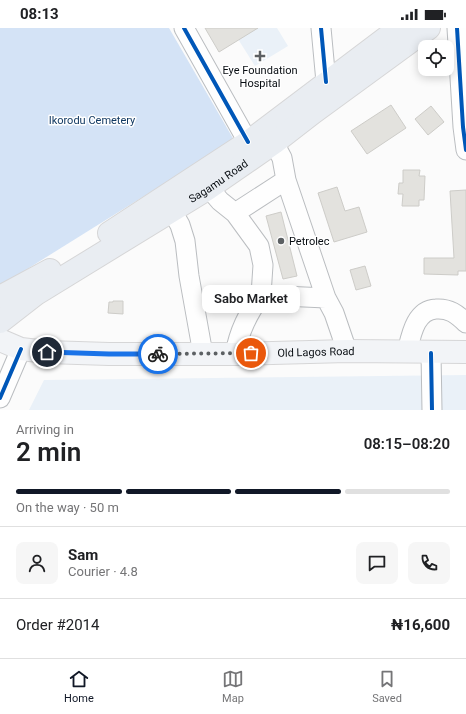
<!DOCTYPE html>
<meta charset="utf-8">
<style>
body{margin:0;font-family:Roboto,sans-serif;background:#f6f6f6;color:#202124;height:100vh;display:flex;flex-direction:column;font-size:15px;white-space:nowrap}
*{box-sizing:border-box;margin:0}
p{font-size:13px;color:#757577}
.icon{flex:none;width:22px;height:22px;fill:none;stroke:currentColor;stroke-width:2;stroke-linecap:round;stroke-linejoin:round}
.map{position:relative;height:382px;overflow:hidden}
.details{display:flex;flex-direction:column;background:#fff;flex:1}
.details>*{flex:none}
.fabs{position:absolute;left:418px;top:12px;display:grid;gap:8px}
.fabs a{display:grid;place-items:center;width:36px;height:36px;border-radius:8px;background:#fff;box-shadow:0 2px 10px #0003;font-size:20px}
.pin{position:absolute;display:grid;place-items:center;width:34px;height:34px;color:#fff;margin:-17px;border:2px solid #fff;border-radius:50%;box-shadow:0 1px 4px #0007}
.courier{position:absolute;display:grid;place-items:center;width:40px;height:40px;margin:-20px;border:3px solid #1a73e8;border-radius:50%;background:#fff;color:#222;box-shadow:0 1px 5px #0007}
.bubble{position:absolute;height:28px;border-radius:8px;background:#fff;box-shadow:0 2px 10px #0003;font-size:13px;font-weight:600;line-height:28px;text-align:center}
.head em{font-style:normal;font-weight:600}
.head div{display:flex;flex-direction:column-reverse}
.head{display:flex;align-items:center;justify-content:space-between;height:68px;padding:0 16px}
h1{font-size:26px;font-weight:600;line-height:30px}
.bar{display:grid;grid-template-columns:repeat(4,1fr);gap:6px 4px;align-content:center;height:48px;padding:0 16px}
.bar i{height:5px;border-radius:3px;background:#e0e0e0}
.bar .current{background:#111827}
.bar p{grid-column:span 4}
.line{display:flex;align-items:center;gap:10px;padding:0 16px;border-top:1px solid #e0e0e0}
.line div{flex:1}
.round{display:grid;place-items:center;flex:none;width:42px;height:42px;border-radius:8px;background:#f6f6f6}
.status{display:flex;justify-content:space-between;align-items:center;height:28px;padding:0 20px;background:#fff;direction:ltr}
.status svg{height:11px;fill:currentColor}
.tabs{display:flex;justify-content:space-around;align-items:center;height:56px;border-top:1px solid #e0e0e0;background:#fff;font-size:11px;color:#757577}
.tabs a{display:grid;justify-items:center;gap:2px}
.tabs .current{color:#111827}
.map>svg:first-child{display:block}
</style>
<div class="status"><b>08:13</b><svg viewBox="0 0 49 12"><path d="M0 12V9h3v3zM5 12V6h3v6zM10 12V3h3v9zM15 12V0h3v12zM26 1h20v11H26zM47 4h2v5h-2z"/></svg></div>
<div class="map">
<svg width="466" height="382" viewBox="0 0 466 382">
<rect width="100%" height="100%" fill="#fbfbfb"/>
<!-- built -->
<path fill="#eaf1f8" d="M 231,0 L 277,0 L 288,18 L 255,38 Z
M 466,347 L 466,382 L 29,382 L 44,352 Z"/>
<!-- green -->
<path fill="#d4e3f6" d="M 0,0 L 169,0 L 234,112 L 0,258 Z"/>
<!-- building -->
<path fill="#e3e2de" stroke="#cdccc8" d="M 205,0 L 258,0 L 219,24 Z
M 391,77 L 406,100 L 367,126 L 351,103 Z
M 431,78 L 444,94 L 428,107 L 415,91 Z
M 403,142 L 420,142 L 419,148 L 425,148 L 424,172 L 419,172 L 419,178 L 402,178 L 403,166 L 398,166 L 399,155 L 403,155 Z
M 337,159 L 345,183 L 359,179 L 367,204 L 334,214 L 318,165 Z
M 466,162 L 466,243 L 458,243 L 458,247 L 424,246 L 424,230 L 454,230 L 450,163 Z
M 281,184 L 297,248 L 283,251 L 266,188 Z
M 365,238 L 371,258 L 356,262 L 350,242 Z
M 113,273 L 123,273 L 123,286 L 108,285 L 109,274 L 113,274 Z"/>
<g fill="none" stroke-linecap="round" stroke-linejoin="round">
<defs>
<path id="minor" d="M 184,0 L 248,114
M 321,0 L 326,54
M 457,0 L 463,99 L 466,122
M 274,115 L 282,130 L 286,152 L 326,270
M 209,160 L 220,173 L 235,185 L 259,218 L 263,237 L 261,267
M 172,183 L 180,197 L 185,213 L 189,248 L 203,326
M 235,185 L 286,152
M 407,324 C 411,308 415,282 436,281 C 449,280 457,286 466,295
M 431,325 L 432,382
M 235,326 C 239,303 248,286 261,267 L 326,270 L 334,285 L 347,323
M 0,370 L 21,321"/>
<g id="major">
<path id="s1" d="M 0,312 L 21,321 L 47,324 L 109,326 L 235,326 L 347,323 L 466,324"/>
</g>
<g id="highway">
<path d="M 109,205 L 248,114 L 399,0"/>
<path d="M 0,269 L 50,242"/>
<path id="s2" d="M 0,294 L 36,266 L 209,160 L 274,115 L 314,84 L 429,0"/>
</g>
</defs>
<!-- minor casing -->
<use href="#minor" stroke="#babdc0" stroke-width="21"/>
<!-- major casing -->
<use href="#major" stroke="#d6d6d7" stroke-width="24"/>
<!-- highway casing -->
<use href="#highway" stroke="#d6d6d7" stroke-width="24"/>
<!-- minor -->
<use href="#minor" stroke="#fefefe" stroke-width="19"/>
<!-- major -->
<use href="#major" stroke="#f2f4f7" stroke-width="22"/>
<!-- highway -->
<use href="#highway" stroke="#e9edf2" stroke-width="22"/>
<defs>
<path id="cycleway" d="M 184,0 L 248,114
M 321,0 L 326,54
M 457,0 L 463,99 L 466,122
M 431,325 L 432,382
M 0,370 L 21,321"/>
</defs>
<!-- cycleway casing -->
<use href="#cycleway" stroke="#fff" stroke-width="6"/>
<!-- cycleway -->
<use href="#cycleway" stroke="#0057b8" stroke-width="4"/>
</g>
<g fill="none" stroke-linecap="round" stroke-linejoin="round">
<!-- done -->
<path stroke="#5c6063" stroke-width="4" stroke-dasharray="0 7.2" d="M 158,326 L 251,325"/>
<!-- route -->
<path stroke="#1a73e8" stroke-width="5" d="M 47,324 L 109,326 L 158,326"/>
</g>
<!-- markers -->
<g fill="#5c6063" stroke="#fff" stroke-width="1.5">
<path d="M258 22h4v4h4v4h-4v4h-4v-4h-4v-4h4z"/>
<circle cx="281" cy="213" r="4"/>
</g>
<g text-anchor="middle" stroke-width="3" stroke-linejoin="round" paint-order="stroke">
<!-- poi labels -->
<g font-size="11" fill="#070c11" stroke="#fff">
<text x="260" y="46">Eye Foundation<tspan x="260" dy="13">Hospital</tspan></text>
<text x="289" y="217" text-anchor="start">Petrolec</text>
</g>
<!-- park labels -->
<g font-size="11" fill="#113962" stroke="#fff">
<text x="92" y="96">Ikorodu Cemetery</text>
</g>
<!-- street labels -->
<g font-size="11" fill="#070c11" stroke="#fff">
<text dy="4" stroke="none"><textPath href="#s2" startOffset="260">Sagamu Road</textPath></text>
<text dy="4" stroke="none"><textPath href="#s1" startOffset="318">Old Lagos Road</textPath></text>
</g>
</g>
</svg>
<div class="fabs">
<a><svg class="icon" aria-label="locate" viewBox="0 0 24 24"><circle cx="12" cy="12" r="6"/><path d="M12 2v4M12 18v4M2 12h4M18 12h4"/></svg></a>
</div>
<div class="pin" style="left:251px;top:325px;background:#ea580c"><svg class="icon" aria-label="bag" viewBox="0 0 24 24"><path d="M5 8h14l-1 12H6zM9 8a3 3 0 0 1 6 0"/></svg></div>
<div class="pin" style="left:47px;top:324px;background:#1f2937"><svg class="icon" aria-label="home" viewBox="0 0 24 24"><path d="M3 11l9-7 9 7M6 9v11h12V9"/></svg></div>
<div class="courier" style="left:158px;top:326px"><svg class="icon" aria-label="bike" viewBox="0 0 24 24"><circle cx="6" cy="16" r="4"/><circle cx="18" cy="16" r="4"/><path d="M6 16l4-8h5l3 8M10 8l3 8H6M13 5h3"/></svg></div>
<div class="bubble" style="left:202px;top:257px;width:98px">Sabo Market</div>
</div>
<section class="details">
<div class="head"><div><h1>2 min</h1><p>Arriving in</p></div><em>08:15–08:20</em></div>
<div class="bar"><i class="current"></i><i class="current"></i><i class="current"></i><i></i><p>On the way · 50 m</p></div>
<div class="line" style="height:72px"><a class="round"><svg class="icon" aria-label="person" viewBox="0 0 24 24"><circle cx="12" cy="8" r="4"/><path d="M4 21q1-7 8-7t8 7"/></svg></a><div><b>Sam</b><p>Courier · 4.8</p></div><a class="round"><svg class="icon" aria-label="chat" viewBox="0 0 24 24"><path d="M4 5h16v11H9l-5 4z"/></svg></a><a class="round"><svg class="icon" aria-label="phone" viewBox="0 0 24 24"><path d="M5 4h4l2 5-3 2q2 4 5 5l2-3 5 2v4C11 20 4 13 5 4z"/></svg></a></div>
<div class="line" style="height:52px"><div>Order #2014</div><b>₦16,600</b></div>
</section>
<nav class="tabs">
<a class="current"><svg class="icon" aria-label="home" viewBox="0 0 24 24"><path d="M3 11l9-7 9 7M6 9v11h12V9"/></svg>Home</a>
<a><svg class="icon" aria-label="map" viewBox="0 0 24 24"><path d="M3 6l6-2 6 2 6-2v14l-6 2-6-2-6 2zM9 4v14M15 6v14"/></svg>Map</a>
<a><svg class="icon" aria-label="saved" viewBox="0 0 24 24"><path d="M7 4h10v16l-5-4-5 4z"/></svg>Saved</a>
</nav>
